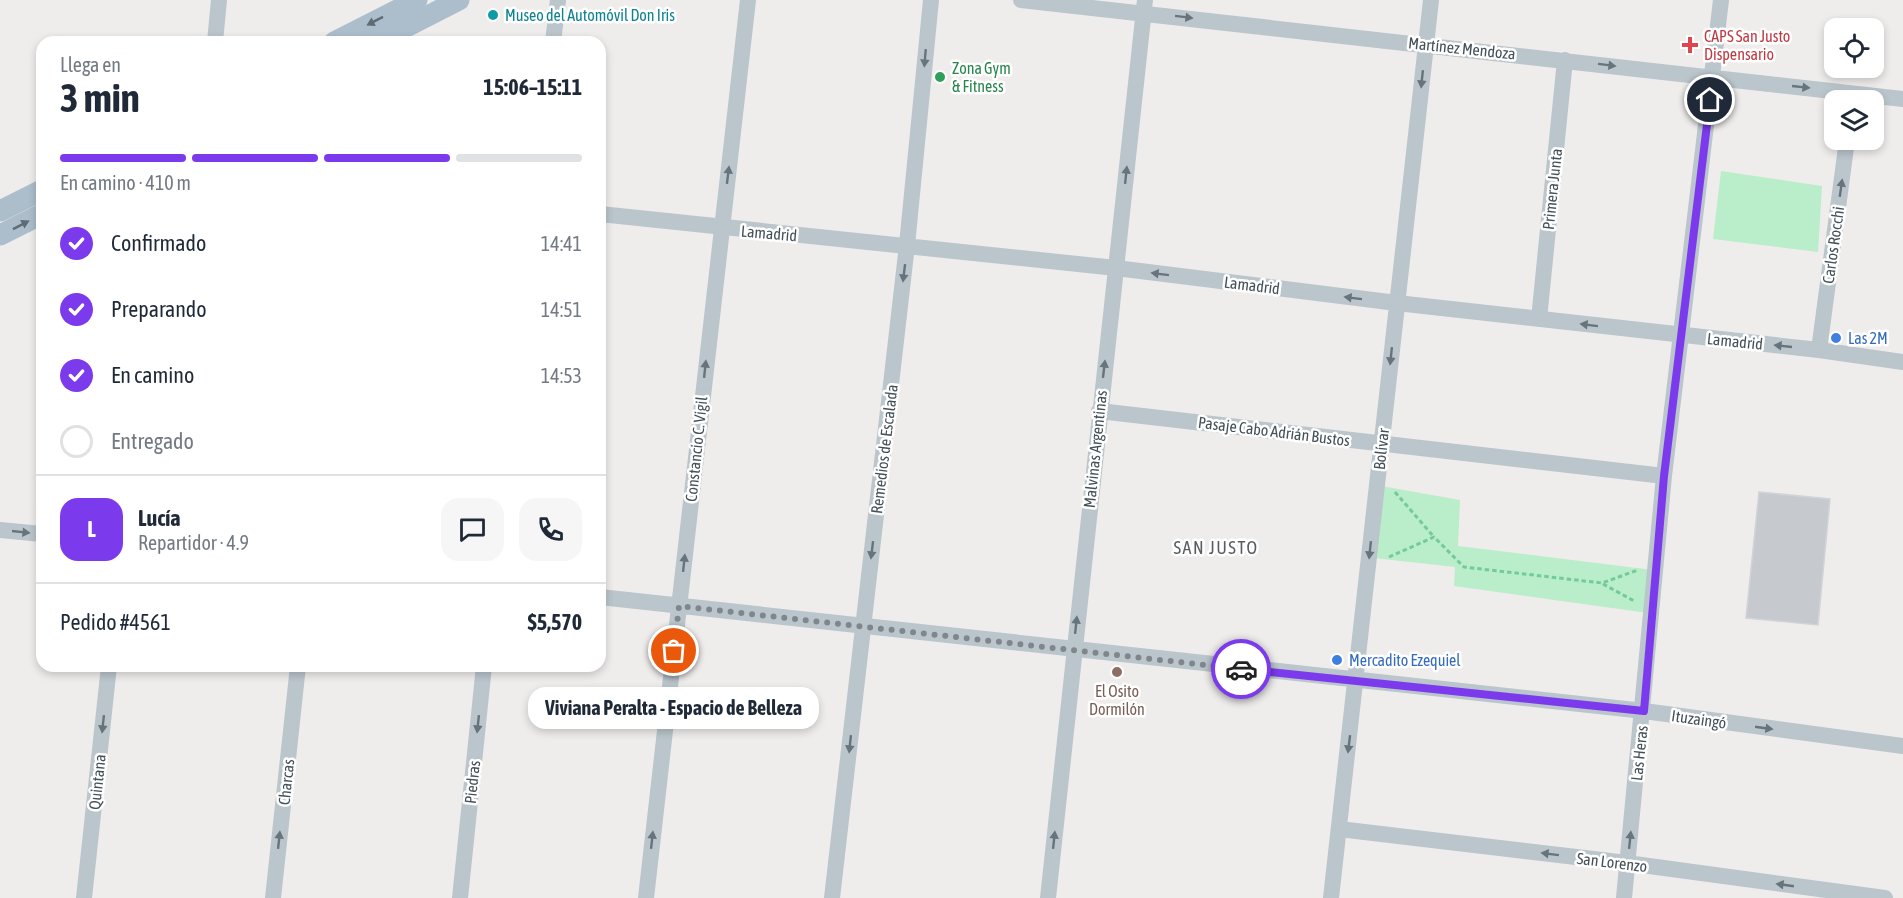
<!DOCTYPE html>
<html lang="es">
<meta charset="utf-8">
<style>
body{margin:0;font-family:"Asap Condensed",sans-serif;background:#f6f6f7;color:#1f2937;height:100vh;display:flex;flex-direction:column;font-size:22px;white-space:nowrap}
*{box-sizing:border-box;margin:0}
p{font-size:20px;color:#747a83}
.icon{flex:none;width:33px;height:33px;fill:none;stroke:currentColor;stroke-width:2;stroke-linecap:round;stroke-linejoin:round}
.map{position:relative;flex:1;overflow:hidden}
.panel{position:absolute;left:36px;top:36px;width:570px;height:636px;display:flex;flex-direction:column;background:#fff;border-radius:18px;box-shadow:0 3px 9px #0003}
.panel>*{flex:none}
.fabs{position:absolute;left:1824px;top:18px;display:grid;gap:12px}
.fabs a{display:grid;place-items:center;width:60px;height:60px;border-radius:12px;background:#fff;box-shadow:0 3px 9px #0003;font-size:30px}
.pin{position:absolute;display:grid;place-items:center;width:51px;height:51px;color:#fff;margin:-26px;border:3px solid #fff;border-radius:50%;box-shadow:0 2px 6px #0007}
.courier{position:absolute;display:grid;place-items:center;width:60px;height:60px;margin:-30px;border:4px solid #7c3aed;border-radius:50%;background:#fff;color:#222;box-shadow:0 2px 8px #0007}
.bubble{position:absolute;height:42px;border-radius:18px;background:#fff;box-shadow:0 3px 9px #0003;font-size:20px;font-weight:700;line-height:42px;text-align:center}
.headline em{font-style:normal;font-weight:700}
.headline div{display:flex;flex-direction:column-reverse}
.headline{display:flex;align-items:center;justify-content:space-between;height:102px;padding:0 24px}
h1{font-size:39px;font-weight:700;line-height:45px}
.bar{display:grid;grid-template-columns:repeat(4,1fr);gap:9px 6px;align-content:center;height:72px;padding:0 24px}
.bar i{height:8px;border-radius:4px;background:#e0e1e3}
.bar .selected{background:#7c3aed}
.bar p{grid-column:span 4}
.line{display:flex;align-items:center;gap:15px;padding:0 24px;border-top:2px solid #e0e1e3}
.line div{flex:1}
.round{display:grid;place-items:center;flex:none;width:63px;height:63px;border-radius:18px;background:#f6f6f7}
ol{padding:0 24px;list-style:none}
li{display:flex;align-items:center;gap:18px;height:66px}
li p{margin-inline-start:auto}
li .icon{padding:6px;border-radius:50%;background:#7c3aed;color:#fff;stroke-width:4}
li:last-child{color:#747a83}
li i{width:33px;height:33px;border:3px solid #e0e1e3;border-radius:50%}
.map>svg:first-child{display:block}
</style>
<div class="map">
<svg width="1903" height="898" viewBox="0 0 1903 898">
<rect width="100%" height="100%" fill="#efecec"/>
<!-- green -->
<path fill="#baedca" d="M 1721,171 L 1822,186 L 1818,252 L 1713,239 Z
M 1381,486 L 1460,500 L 1458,546 L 1653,570 L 1648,613 L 1454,586 L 1455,567 L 1374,558 Z"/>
<!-- building -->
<path fill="#c6cacf" stroke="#d0d3d8" stroke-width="1.5" d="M 1759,492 L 1830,499 L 1818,625 L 1746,618 Z"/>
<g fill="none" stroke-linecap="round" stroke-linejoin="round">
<!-- path -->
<path stroke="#73ca9a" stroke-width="3" stroke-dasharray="4.5 3" stroke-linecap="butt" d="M 1395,492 L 1434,537
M 1389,557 L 1434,537 L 1464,567 L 1602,583 L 1638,570
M 1603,584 L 1636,602"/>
<!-- minor -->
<path stroke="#bac5cc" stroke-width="16" d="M 1021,0 L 1903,99
M 215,42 L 219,0
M 553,42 L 558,0
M 600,214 L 1116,268 L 1397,303 L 1819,350 L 1903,362
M 1539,319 L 1565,60
M 1819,350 L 1847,140
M 1099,411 L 1664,476
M 0,530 L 42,534
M 600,597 L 1644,711 L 1903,746
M 1339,829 L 1627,863 L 1885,898
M 84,898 L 109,666
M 273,898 L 298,666
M 460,898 L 484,666
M 646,898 L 748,0
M 832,898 L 907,245 L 931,0
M 1048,898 L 1145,0
M 1331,898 L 1431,0
M 1624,898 L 1664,476 L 1721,0"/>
<!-- major -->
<path stroke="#acbecb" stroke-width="21" d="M 334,42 L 417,0
M 377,42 L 459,0
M 0,211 L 42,190
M 0,235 L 42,214"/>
</g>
<!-- one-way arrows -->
<defs><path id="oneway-solid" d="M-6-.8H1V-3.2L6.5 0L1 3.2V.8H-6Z" transform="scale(1.5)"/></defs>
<g fill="#68747c">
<use href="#oneway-solid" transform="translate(1184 17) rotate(7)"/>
<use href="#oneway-solid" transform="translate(925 58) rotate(95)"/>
<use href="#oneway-solid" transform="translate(1607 65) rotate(7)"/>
<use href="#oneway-solid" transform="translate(1422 79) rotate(96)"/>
<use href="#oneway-solid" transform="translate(1801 87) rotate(6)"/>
<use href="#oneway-solid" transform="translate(728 175) rotate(-83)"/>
<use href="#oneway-solid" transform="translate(1126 175) rotate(-84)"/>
<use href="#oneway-solid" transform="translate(1841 188) rotate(-82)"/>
<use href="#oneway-solid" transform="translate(904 273) rotate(97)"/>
<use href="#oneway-solid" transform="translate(1160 274) rotate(-173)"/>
<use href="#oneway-solid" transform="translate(1353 298) rotate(-173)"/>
<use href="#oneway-solid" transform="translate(1589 325) rotate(-173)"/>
<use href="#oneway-solid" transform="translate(1783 346) rotate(-174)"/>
<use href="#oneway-solid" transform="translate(1391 356) rotate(96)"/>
<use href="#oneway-solid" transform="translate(705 369) rotate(-84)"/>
<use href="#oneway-solid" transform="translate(1104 369) rotate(-83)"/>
<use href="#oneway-solid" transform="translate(21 532) rotate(6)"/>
<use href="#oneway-solid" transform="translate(872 550) rotate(97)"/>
<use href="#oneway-solid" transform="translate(1370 550) rotate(96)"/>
<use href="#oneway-solid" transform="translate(684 563) rotate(-84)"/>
<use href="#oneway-solid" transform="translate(1076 625) rotate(-84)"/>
<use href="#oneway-solid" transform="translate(103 724) rotate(96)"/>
<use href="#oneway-solid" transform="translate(478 724) rotate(96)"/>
<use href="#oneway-solid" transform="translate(1764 728) rotate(8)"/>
<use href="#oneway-solid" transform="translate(850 744) rotate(96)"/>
<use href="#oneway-solid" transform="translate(1349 744) rotate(97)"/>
<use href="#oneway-solid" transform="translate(279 840) rotate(-84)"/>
<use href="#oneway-solid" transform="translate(652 840) rotate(-84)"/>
<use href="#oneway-solid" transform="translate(1054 840) rotate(-84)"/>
<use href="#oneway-solid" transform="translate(1630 840) rotate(-84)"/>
<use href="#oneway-solid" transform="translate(1550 854) rotate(-173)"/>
<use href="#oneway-solid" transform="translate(1785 885) rotate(-172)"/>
</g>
<g fill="#5f6c76">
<use href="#oneway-solid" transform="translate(375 21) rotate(153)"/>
<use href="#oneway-solid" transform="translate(21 225) rotate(-27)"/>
</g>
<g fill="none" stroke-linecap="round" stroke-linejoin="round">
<!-- done -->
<path stroke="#80878c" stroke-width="6" stroke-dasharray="0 10.8" d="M 674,651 L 679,606 L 1241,669"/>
<!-- route -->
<path stroke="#7c3aed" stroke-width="8" d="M 1241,669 L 1644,711 L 1664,476 L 1710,100"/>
</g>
<!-- markers -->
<circle fill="#0f9aa8" stroke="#fff" stroke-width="2" cx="493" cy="15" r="6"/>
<path fill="#e0444e" stroke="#fff" stroke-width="2" d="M1687 36h6v6h6v6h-6v6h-6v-6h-6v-6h6z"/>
<circle fill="#2e9e5b" stroke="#fff" stroke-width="2" cx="940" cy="77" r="6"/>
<g fill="#3f7fe0" stroke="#fff" stroke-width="2">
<circle cx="1836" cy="338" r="6"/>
<circle cx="1337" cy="660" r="6"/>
</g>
<circle fill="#8d6e63" stroke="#fff" stroke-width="2" cx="1117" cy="672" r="6"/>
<g text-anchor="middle" stroke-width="5" stroke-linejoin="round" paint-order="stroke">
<!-- culture labels -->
<g font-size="16" fill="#0d838f" stroke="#fff" text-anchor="start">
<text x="505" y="21">Museo del Automóvil Don Iris</text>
</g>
<!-- health labels -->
<g font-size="16" fill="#be3a42" stroke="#fff" text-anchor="start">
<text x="1704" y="42">CAPS San Justo<tspan x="1704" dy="18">Dispensario</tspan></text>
</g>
<!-- street labels -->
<g font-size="16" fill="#455159" stroke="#fff">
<text transform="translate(1462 48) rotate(6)" y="6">Martínez Mendoza</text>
<text transform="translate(1552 189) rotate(-84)" y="6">Primera Junta</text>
<text transform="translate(769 233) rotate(5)" y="6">Lamadrid</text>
<text transform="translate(1833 245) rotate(-82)" y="6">Carlos Rocchi</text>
<text transform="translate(1252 285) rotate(7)" y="6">Lamadrid</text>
<text transform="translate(1735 341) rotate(6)" y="6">Lamadrid</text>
<text transform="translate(1274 431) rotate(7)" y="6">Pasaje Cabo Adrián Bustos</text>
<text transform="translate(696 449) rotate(-84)" y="6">Constancio C. Vigil</text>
<text transform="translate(884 449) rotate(-83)" y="6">Remedios de Escalada</text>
<text transform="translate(1095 449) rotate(-84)" y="6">Malvinas Argentinas</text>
<text transform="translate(1381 449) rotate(-84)" y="6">Bolívar</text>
<text transform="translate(1699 719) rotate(8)" y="6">Ituzaingó</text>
<text transform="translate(1639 753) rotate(-84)" y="6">Las Heras</text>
<text transform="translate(97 782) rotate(-84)" y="6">Quintana</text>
<text transform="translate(286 782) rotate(-84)" y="6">Charcas</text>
<text transform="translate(472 782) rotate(-84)" y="6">Piedras</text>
<text transform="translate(1612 862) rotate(7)" y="6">San Lorenzo</text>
</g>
<!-- leisure labels -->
<g font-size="16" fill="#27864d" stroke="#fff" text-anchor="start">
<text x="952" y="74">Zona Gym<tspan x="952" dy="18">&amp; Fitness</tspan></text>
</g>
<!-- shop labels -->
<g font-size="16" fill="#366cbe" stroke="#fff" text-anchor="start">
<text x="1848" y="344">Las 2M</text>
<text x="1349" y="666">Mercadito Ezequiel</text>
</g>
<!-- education labels -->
<g font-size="16" fill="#785e54" stroke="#fff">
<text x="1117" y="697">El Osito<tspan x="1117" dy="18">Dormilón</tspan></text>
</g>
<!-- neighbourhood labels -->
<g font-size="18" letter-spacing="1.5" fill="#595d61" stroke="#fff">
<text x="1216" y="554">SAN JUSTO</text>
</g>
</g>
</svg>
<div class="fabs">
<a><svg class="icon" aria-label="locate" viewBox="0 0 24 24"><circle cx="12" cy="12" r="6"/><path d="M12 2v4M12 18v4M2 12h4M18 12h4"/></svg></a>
<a><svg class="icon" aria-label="layers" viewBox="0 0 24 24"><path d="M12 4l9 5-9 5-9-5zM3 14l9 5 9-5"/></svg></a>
</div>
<div class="pin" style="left:674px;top:651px;background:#ea580c"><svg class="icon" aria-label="bag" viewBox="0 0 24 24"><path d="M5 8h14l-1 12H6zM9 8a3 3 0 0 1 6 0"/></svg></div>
<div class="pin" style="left:1710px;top:100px;background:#1f2937"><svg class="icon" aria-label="home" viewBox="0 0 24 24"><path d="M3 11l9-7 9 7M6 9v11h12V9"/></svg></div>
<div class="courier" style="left:1241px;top:669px"><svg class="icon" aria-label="car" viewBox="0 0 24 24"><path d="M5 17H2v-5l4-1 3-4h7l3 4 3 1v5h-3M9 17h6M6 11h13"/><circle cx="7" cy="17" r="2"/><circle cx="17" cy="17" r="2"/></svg></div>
<div class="bubble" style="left:528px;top:687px;width:291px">Viviana Peralta - Espacio de Belleza</div>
<section class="panel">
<div class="headline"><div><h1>3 min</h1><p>Llega en</p></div><em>15:06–15:11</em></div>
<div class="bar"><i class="selected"></i><i class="selected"></i><i class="selected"></i><i></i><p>En camino · 410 m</p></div>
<ol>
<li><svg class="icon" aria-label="check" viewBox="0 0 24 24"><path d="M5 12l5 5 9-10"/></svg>Confirmado<p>14:41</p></li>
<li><svg class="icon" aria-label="check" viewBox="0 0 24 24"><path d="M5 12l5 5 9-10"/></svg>Preparando<p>14:51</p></li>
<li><svg class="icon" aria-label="check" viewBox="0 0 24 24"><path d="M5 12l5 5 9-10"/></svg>En camino<p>14:53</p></li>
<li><i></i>Entregado</li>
</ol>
<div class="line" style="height:108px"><b class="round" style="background:#7c3aed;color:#fff">L</b><div><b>Lucía</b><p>Repartidor · 4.9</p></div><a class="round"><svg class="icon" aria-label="chat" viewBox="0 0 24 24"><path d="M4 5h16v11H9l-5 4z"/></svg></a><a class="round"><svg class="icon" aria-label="phone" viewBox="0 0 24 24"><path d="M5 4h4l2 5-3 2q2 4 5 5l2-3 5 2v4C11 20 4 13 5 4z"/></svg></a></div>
<div class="line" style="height:78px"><div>Pedido #4561</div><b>$5,570</b></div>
</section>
</div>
